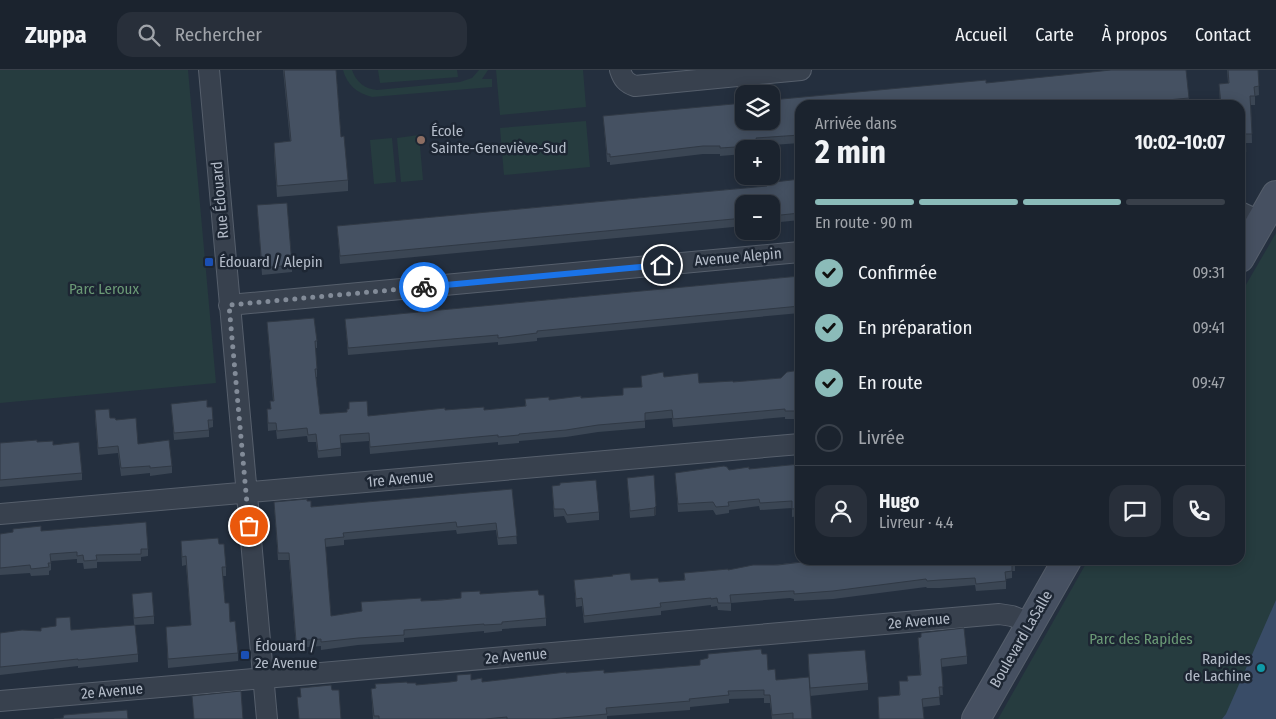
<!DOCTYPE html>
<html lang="fr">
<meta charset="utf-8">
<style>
body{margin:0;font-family:"Fira Sans Condensed",sans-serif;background:#282f3a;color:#f1f3f6;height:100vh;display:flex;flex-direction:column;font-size:19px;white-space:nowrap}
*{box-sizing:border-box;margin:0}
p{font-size:16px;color:#a0a4aa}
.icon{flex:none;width:28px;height:28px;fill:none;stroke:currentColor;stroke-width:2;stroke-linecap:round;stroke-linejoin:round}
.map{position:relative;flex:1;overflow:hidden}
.details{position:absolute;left:795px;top:30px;width:450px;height:465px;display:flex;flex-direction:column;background:#1b232e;border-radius:15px;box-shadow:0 2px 12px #0003,0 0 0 1px #39404a}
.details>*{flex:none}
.fabs{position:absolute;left:735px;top:15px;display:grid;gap:10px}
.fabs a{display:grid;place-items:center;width:45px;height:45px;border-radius:10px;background:#1b232e;box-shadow:0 2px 12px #0003,0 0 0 1px #39404a;font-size:25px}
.pin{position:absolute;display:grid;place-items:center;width:42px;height:42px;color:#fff;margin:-21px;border:2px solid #fff;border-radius:50%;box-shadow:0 1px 5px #0007}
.courier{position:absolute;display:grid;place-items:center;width:50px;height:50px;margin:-25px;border:4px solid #1a73e8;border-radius:50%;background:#fff;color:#222;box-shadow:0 1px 6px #0007}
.overview em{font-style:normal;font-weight:700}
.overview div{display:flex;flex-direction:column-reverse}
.overview{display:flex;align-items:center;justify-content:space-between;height:85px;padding:0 20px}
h1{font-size:32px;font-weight:700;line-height:38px}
.bar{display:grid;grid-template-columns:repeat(4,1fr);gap:8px 5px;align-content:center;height:60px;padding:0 20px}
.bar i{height:6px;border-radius:4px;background:#39404a}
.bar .selected{background:#8bbbb9}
.bar p{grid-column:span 4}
.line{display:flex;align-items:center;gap:12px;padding:0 20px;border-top:1px solid #39404a}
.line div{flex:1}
.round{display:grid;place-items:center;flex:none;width:52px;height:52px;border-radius:15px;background:#282f3a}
ol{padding:0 20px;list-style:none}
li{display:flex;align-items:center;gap:15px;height:55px}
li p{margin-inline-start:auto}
li .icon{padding:5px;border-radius:50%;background:#8bbbb9;color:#111;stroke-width:4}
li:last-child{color:#a0a4aa}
li i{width:28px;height:28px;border:2px solid #39404a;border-radius:50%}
header{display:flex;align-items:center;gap:30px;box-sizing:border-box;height:70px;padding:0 25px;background:#1b232e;border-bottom:1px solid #39404a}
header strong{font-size:24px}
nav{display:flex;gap:28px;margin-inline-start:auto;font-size:18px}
.search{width:350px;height:45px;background:#282f3a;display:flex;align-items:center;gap:12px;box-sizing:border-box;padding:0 18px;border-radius:15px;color:#a0a4aa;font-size:19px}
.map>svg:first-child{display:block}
</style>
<header>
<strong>Zuppa</strong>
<div class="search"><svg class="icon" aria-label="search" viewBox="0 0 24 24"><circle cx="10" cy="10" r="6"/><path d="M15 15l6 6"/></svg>Rechercher</div>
<nav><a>Accueil</a><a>Carte</a><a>À propos</a><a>Contact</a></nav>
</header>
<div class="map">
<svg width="1276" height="649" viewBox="0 0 1276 649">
<rect width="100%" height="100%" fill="#242f3e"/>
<!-- green -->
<path fill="#263c3f" d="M 0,0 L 188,0 L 216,313 L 0,333 Z
M 343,0 L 352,0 C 356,12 365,19 377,20 L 460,12 L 472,8 L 479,0 L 488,0 L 482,9 L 492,9 L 492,17 L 372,27 C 357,23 347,15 343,0 Z
M 378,0 L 457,0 L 458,7 L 380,13 Z
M 496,0 L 583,0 L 586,37 L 500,45 Z
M 586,51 L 590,97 L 504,105 L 500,58 Z
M 419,65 L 423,110 L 401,112 L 397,68 Z
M 392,68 L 396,112 L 374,114 L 370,70 Z
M 1276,163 L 1276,649 L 998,649 L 1088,490 L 1240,490 L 1240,225 Z"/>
<!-- water -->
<path fill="#394c67" d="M 1276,530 L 1276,649 L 1222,649 L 1226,644 Z"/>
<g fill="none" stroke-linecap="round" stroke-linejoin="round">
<defs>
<path id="street" d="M 209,0 L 267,649
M 620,0 C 623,9 626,13 635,16 L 801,0
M 1240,142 L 1261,152
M 229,235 L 800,182
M 0,444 L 800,374
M 0,631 L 999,544 L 1012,546 L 1030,553"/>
<path id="secondary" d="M 1240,188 L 1276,125
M 976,649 L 1067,490"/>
</defs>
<!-- street casing -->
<use href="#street" stroke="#565f6c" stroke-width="22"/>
<!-- secondary casing -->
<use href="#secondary" stroke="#565f6c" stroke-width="30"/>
<!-- street -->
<use href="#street" stroke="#38414e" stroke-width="20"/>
<!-- secondary -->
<use href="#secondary" stroke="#465061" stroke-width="28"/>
</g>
<!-- wall -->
<path fill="#3b4654" d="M 283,0 L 336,0 L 341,67 L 348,110 L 348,121 L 277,127 L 274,84 L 274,73 L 290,71 Z
M 1227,0 L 1258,0 L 1259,25 L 1255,26 L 1255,35 L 1251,35 L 1252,73 L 1246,73 L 1246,91 L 1240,91 L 1240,35 L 1220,35 L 1219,14 L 1228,13 Z
M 986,13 L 1189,28 L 1189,35 L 800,35 L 800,73 L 757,76 L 757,79 L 744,79 L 744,84 L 720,86 L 720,84 L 703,84 L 610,95 L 610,92 L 607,92 L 603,46 Z
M 800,109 L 800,150 L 771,153 L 771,134 L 744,134 L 744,156 L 340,194 L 337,156 L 767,116 Z
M 257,135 L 292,195 L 292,202 L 262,205 Z
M 800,206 L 800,243 L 537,268 L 537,271 L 498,275 L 498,272 L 348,285 L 345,249 Z
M 267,252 L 317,271 L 317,278 L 315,278 L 317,299 L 317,307 L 316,307 L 320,344 L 347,342 L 349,339 L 349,332 L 368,346 L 445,340 L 484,340 L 525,336 L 525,329 L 549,330 L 581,328 L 623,325 L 623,318 L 642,317 L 641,306 L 664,307 L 699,313 L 733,312 L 781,308 L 800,300 L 799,349 L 785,349 L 785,347 L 673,357 L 672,348 L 645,350 L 645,358 L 598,362 L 566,367 L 519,371 L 519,373 L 498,375 L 498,372 L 370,384 L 369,371 L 341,373 L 341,386 L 318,388 L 316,372 L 308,372 L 307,366 L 277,369 L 276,360 L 268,361 L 267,339 L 271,339 L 270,331 L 273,331 Z
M 171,334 L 207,337 L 213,350 L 213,357 L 209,358 L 209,367 L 174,370 Z
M 95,340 L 110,348 L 138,374 L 172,396 L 172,403 L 150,406 L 150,403 L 121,406 L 118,383 L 98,385 L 95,348 Z
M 37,372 L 53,375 L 82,403 L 82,410 L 0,417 L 0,373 Z
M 800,394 L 800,446 L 792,447 L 792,438 L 760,440 L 759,436 L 729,440 L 729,443 L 716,445 L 713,440 L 678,442 L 675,403 L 749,399 Z
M 654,405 L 656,444 L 654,446 L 630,448 L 627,408 Z
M 552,416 L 599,442 L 599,450 L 567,453 L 564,446 L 554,447 Z
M 512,419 L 517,474 L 498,475 L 496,460 L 457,464 L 456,460 L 344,470 L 344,475 L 325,477 L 331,546 L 362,542 L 361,532 L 421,531 L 461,528 L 480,524 L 539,525 L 546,548 L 546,556 L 502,559 L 502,561 L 484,563 L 484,561 L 404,568 L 404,572 L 358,575 L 321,580 L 321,576 L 296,578 L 289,490 L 278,490 L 274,432 L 307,431 L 311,437 Z
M 41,461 L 148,479 L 148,486 L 141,487 L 141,491 L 97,492 L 97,498 L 84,499 L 83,493 L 77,493 L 77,489 L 51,491 L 51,500 L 49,501 L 49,505 L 31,506 L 30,503 L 0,505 L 0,464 Z
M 181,471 L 219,474 L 226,497 L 226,506 L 223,506 L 225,533 L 238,583 L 238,591 L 168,598 L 166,557 L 191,555 L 186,495 L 182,496 Z
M 818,490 L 1019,490 L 1019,491 L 1015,492 L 1015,501 L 1012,501 L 1012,508 L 1006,509 L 1006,519 L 976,521 L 975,515 L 940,518 L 927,518 L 926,517 L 833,529 L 794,531 L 794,529 L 790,528 L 731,533 L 731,541 L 718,540 L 717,536 L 711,537 L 711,535 L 661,541 L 661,545 L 584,553 L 582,536 L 576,537 L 574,510 L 631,510 L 659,512 L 684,510 L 684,503 L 728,500 Z
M 132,524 L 154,546 L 154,554 L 134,555 Z
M 56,548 L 71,560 L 138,584 L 138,592 L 78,598 L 78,596 L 0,605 L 0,563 L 41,561 L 56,556 Z
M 921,563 L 967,586 L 967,594 L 941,597 L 943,625 L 939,625 L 940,635 L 923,637 L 924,649 L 879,649 L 878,627 L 899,625 L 899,611 L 907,611 L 907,606 L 920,605 L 918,568 L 921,567 Z
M 762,584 L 768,600 L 776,610 L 812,649 L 772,649 L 770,633 L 764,633 L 764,628 L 729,629 L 729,633 L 690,637 L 690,640 L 607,646 L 607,649 L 373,649 L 371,619 L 375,618 L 375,614 L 407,613 L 416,615 L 471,610 L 482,612 L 566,603 L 604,603 L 700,595 L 700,590 Z
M 808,584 L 868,613 L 868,620 L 810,626 Z"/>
<!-- shaded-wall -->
<path fill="#303945" d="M 799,341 L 800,341 L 800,348 L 799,349 Z
M 656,436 L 656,444 L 654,446 L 654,438 Z"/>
<!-- building -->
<path fill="#455162" stroke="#303945" d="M 284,0 L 336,0 L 341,67 L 344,66 L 348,110 L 277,116 L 274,73 L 291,71 Z
M 1111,0 L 1186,0 L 1189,28 L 1112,35 L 800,35 L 800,65 L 756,68 L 757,72 L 752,72 L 752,76 L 720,78 L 720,76 L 703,76 L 610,87 L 610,84 L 607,84 L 603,46 L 744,33 L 744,51 L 771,51 L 771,30 L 986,10 L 986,13 Z
M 1228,0 L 1258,0 L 1259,16 L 1254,17 L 1255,26 L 1250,26 L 1252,64 L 1245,64 L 1246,82 L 1240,82 L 1240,35 L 1221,35 L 1219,14 L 1229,13 Z
M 800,109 L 800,143 L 771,146 L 771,134 L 744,134 L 744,148 L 340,186 L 337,156 L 767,116 L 766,113 Z
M 287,133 L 292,195 L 262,198 L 257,135 Z
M 800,206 L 800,236 L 537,261 L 537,263 L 498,268 L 498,265 L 348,278 L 345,249 Z
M 314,248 L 317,271 L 315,271 L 317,299 L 315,299 L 320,344 L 347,342 L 347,339 L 349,339 L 349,332 L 367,331 L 368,346 L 445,338 L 445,340 L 484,337 L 484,340 L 526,336 L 525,329 L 549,327 L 549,330 L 581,326 L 581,328 L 623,325 L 623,318 L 642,317 L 641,306 L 663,302 L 664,307 L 698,303 L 699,313 L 733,311 L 733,312 L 781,308 L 787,302 L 800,300 L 800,341 L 785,341 L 785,339 L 673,349 L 672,340 L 645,343 L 645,351 L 598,355 L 566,360 L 519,364 L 519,365 L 498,367 L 498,365 L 370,377 L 369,363 L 340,365 L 341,378 L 318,381 L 316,364 L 308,365 L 307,358 L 277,361 L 276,353 L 268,353 L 267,339 L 271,339 L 270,331 L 274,331 L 267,252 Z
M 207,330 L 207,337 L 212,337 L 213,350 L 208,350 L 209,360 L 174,363 L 171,334 Z
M 109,339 L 110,348 L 115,348 L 116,350 L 136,348 L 138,374 L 169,370 L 172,396 L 150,398 L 150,396 L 121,398 L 118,376 L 98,378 L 95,340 Z
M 37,370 L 37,372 L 53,371 L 53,375 L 79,372 L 82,403 L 0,410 L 0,373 Z
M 800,394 L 800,438 L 792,439 L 792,431 L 760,433 L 759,429 L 728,432 L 729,436 L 716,437 L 713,432 L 678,434 L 675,403 L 724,396 L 727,397 L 729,400 L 749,397 L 749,399 Z
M 654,405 L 656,436 L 654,438 L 630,441 L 627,408 Z
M 596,410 L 599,442 L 567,445 L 564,439 L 554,439 L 552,416 L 560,415 L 560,413 Z
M 512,419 L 517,466 L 498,468 L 496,453 L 457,457 L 456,452 L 343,463 L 344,467 L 325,469 L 331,546 L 362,541 L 361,532 L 421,528 L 421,531 L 442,530 L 461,528 L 461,522 L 480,521 L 480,524 L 538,520 L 539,525 L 544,525 L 546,548 L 502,552 L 502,554 L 484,555 L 484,554 L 404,560 L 404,565 L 358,568 L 321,572 L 321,569 L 296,571 L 289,483 L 278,483 L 274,432 L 307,429 L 307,431 L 311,431 L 311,437 Z
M 146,452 L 148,479 L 141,479 L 141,484 L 96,485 L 97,490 L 84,491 L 83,485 L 77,486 L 77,482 L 50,484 L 51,493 L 48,493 L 49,497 L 31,499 L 30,495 L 0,498 L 0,464 L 13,462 L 13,459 L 41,456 L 41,461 Z
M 218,468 L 219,474 L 224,474 L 226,497 L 222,497 L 225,533 L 229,533 L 230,552 L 235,551 L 238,583 L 168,589 L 166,557 L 191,555 L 186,486 L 182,487 L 181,471 Z
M 818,490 L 1015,490 L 1015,493 L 1012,494 L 1012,501 L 1005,502 L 1006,511 L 976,514 L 975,508 L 940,510 L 927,511 L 926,509 L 833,521 L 794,524 L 794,521 L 790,521 L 730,525 L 731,533 L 718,533 L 717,528 L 711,529 L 711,528 L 660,533 L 661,537 L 584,546 L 582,528 L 576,529 L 574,510 L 613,506 L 612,505 L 630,503 L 631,510 L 658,508 L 659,512 L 685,510 L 684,503 L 728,499 L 728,500 L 753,495 L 778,495 Z
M 152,522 L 154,546 L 134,548 L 132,524 Z
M 70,547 L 71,560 L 135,555 L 138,584 L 78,590 L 78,589 L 0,597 L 0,563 L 22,560 L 41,561 L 41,558 L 56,556 L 56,548 Z
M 964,558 L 967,586 L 941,589 L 943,617 L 939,617 L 940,627 L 922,629 L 924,649 L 879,649 L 878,627 L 900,625 L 899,611 L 908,611 L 907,606 L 921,605 L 918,568 L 921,567 L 921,563 Z
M 761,579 L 762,584 L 767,584 L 768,600 L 775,599 L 776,610 L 809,607 L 812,649 L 793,649 L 793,643 L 772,645 L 770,625 L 764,625 L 764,620 L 728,621 L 729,625 L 689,629 L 690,631 L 606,638 L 607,644 L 551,649 L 507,649 L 507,647 L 485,649 L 379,649 L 379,646 L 374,646 L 371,619 L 376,618 L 375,614 L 407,612 L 407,613 L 416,613 L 416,615 L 450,612 L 457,611 L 457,605 L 471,604 L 471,610 L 482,608 L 482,612 L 566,602 L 566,603 L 604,600 L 604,603 L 700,595 L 700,590 L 708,588 L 708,584 Z
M 865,580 L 868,613 L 810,618 L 808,584 Z
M 331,615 L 332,620 L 339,620 L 341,649 L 299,649 L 297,627 L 301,627 L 300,618 Z
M 241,621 L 243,649 L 194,649 L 192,626 Z
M 127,640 L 128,649 L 54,649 L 63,648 L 64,645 Z"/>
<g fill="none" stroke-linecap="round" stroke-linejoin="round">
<!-- done -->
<path stroke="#828b98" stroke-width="5" stroke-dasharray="0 9" d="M 249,456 L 229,235 L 424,217"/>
<!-- route -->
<path stroke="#1a73e8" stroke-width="6" d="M 424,217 L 662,195"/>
</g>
<!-- markers -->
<circle fill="#8d6e63" stroke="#1d2633" stroke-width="2" cx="421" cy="70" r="5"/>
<g fill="#1a4fb4" stroke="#1d2633" stroke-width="2">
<rect x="204" y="187" width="10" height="10" rx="2.5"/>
<rect x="240" y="580" width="10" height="10" rx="2.5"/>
</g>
<circle fill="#0f9aa8" stroke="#1d2633" stroke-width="2" cx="1261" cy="598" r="5"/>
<g text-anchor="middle" stroke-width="5" stroke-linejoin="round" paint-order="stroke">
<!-- poi labels -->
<g font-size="15" fill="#b4bcc9" stroke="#1d2633" text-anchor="start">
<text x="431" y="66">École<tspan x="431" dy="17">Sainte-Geneviève-Sud</tspan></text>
<text x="219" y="197">Édouard / Alepin</text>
<text x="255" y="581">Édouard /<tspan x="255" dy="17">2e Avenue</tspan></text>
<text x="1251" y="594" text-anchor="end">Rapides<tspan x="1251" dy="17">de Lachine</tspan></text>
</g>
<!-- street labels -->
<g font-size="15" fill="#b4bcc9" stroke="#1d2633">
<text transform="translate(220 130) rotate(-95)" y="5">Rue Édouard</text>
<text transform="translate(738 187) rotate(-5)" y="5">Avenue Alepin</text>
<text transform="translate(400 409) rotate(-5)" y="5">1re Avenue</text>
<text transform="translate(919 551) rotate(-5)" y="5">2e Avenue</text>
<text transform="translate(1021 569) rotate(-60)" y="5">Boulevard LaSalle</text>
<text transform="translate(516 586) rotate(-5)" y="5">2e Avenue</text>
<text transform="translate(112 621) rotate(-5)" y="5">2e Avenue</text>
</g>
<!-- park labels -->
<g font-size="15" fill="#6b9a76" stroke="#1d2633">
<text x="104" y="224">Parc Leroux</text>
<text x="1141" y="574">Parc des Rapides</text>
</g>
</g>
</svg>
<div class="fabs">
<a><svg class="icon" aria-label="layers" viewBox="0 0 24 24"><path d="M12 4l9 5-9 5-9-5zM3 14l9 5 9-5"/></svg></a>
<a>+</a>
<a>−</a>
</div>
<div class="pin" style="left:249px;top:456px;background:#ea580c"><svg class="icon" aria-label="bag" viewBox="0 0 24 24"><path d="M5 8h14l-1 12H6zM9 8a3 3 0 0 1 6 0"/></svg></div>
<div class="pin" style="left:662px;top:195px;background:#1f2937"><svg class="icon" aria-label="home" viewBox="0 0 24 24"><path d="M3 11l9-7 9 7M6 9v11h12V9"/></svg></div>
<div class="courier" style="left:424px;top:217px"><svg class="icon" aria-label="bike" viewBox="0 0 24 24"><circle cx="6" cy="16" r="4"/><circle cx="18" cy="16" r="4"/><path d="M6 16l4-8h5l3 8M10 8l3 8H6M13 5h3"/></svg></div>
<section class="details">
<div class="overview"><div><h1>2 min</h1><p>Arrivée dans</p></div><em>10:02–10:07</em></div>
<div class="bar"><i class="selected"></i><i class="selected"></i><i class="selected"></i><i></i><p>En route · 90 m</p></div>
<ol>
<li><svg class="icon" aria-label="check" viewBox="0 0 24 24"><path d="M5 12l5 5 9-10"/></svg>Confirmée<p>09:31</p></li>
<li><svg class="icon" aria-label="check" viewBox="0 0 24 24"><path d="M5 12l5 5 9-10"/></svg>En préparation<p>09:41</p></li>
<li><svg class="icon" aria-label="check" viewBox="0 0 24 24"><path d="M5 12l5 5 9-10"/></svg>En route<p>09:47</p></li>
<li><i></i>Livrée</li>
</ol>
<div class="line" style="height:90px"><a class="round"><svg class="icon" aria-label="person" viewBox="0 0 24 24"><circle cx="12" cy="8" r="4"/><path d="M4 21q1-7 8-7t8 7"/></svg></a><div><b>Hugo</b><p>Livreur · 4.4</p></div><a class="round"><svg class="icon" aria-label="chat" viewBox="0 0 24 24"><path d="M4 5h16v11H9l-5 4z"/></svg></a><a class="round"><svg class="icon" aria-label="phone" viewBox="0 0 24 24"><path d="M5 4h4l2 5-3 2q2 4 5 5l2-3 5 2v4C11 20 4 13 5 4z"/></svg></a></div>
</section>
</div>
